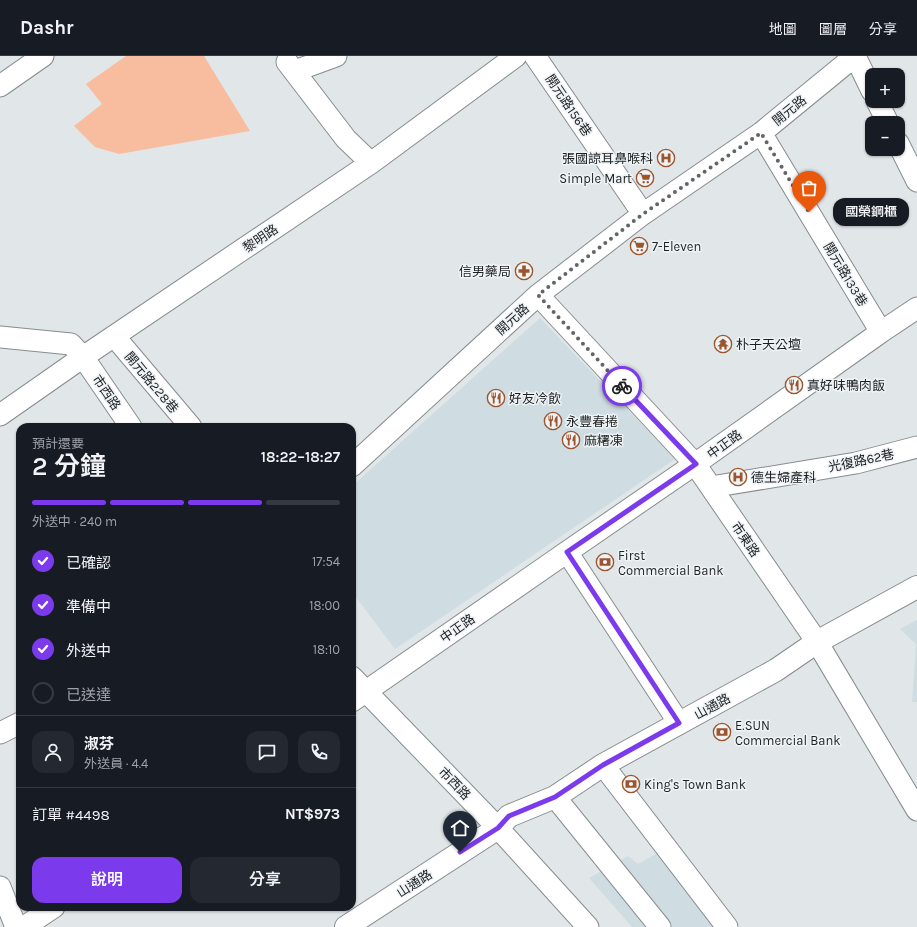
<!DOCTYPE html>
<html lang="zh-TW">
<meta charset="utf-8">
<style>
body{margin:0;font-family:Karla,"Noto Sans TC",sans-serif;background:#242831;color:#f1f3f6;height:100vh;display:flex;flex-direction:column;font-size:15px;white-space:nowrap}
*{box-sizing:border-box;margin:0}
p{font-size:13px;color:#9ea1a6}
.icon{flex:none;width:22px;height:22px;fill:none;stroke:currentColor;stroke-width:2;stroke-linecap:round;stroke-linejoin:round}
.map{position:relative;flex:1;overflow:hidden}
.sheet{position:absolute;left:16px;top:367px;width:340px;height:488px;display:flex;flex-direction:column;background:#171b24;border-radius:12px;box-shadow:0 1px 3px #0004}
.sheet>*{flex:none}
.buttons{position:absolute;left:865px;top:12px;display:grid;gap:8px}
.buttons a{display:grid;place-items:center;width:40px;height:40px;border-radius:8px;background:#171b24;box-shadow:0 1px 3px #0004;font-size:20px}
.pin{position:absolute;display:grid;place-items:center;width:34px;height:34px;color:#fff;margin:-41px -17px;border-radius:50% 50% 50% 0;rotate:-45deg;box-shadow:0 0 4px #0007}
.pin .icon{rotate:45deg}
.courier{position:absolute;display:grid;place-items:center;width:40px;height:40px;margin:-20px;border:3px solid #7c3aed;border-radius:50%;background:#fff;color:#222;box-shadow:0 1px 5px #0007}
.bubble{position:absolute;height:28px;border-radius:12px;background:#171b24;box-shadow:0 1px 3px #0004;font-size:13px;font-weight:600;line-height:28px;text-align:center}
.summary em{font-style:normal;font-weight:600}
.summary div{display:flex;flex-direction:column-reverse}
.summary{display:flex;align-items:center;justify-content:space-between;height:68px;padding:0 16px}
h1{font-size:26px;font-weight:600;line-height:30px}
.bar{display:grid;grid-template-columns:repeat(4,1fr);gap:6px 4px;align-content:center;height:48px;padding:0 16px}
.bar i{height:5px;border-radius:3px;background:#363941}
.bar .current{background:#7c3aed}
.bar p{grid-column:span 4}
.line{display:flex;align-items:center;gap:10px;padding:0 16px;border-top:1px solid #363941}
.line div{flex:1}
.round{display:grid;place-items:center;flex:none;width:42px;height:42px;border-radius:12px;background:#242831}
ol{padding:0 16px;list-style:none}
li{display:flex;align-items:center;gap:12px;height:44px}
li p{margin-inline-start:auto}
li .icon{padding:4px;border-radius:50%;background:#7c3aed;color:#fff;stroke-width:4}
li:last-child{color:#9ea1a6}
li i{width:22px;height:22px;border:2px solid #363941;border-radius:50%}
.action{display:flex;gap:8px;margin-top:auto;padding:8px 16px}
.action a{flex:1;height:46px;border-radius:12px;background:#7c3aed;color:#fff;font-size:16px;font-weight:600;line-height:46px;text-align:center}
.action a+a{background:#242831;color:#f1f3f6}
header{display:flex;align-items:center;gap:24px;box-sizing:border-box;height:56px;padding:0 20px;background:#171b24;border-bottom:1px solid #363941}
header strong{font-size:19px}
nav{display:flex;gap:22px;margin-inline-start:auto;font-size:14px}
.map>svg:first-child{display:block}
</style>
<header>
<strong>Dashr</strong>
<nav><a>地圖</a><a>圖層</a><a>分享</a></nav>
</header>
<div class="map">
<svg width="917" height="871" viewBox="0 0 917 871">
<rect width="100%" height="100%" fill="#e1e6e9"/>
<!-- built -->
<path fill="#cfdce2" d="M 540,262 L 675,403 L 395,593 L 352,536 L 352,430 Z
M 917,564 L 917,646 L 912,646 L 916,588 L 900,573 Z
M 659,796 L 715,871 L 632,871 L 589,822 L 628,800 L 638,808 Z"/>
<!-- green -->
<path fill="#f8bd9e" d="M 126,0 L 204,0 L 250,75 L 119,98 L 95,91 L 74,70 L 102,48 L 86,28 Z"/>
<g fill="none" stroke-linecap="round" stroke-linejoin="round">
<defs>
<path id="minor" d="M 535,0 L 643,158
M 855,0 L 872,35
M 287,6 L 346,83 L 371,107
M 295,15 L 336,0
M 0,30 L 43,0
M 877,45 L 888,67
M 761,77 L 881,276
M 898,87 L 917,125
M 538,239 L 695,408 L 817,586 L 917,754
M 114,280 L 191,371
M 0,281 L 71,288 L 83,301 L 131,371
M 0,359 L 83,301 L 371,107 L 516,0
M 352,410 L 538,239 L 643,158 L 761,77 L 855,0
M 711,431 L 856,407 L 917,391
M 567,496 L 679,667
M 352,621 L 498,772 L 588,871
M 352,645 L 567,496 L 695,408 L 881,276 L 917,252
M 0,677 L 20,667
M 603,709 L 727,871
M 555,741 L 660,871
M 0,831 L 16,871
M 24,871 L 54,851"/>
<path id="major" d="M 346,871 L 498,772 L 509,760 L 555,741 L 603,709 L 776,614 L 817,586 L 917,531"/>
</defs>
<!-- minor casing -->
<use href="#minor" stroke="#878c8e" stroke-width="23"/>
<!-- major casing -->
<use href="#major" stroke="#878c8e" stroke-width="24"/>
<!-- minor -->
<use href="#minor" stroke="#fff" stroke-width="21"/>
<!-- major -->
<use href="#major" stroke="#fff" stroke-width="22"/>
</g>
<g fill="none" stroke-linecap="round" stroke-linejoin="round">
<!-- done -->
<path stroke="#626567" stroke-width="4" stroke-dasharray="0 7.2" d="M 622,330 L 538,239 L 643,158 L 761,77 L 809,156"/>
<!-- route -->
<path stroke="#7c3aed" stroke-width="5" d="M 460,796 L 498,772 L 509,760 L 555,741 L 603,709 L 679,667 L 567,496 L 696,408 L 622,330"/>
</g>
<!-- icons -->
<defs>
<symbol id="hospital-ring" viewBox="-11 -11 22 22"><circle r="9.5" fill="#eef3f6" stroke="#9c552d" stroke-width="1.5"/><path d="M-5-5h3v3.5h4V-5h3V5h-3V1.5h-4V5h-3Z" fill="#9c552d"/></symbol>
<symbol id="supermarket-ring" viewBox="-11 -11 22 22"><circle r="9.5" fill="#eef3f6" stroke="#9c552d" stroke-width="1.5"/><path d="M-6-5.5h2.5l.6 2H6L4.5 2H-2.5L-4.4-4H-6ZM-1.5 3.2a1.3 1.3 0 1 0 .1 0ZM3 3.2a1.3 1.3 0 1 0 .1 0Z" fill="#9c552d"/></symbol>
<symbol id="pharmacy-ring" viewBox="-11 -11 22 22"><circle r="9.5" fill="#eef3f6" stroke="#9c552d" stroke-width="1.5"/><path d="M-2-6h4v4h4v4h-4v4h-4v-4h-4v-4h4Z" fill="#9c552d"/></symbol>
<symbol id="temple-ring" viewBox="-11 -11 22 22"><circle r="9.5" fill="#eef3f6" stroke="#9c552d" stroke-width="1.5"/><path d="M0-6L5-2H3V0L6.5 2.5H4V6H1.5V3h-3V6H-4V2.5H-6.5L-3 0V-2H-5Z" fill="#9c552d"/></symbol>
<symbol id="restaurant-ring" viewBox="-11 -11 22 22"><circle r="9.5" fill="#eef3f6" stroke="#9c552d" stroke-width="1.5"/><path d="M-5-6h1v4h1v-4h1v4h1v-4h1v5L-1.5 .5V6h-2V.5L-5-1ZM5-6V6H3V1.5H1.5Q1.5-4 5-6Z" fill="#9c552d"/></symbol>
<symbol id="bank-ring" viewBox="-11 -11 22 22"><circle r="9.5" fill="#eef3f6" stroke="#9c552d" stroke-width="1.5"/><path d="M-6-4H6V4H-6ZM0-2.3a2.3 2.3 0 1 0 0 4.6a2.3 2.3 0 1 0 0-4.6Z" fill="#9c552d"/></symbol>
</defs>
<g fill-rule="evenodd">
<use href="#hospital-ring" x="656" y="92" width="20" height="20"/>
<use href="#supermarket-ring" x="635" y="112" width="20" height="20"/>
<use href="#supermarket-ring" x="629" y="180" width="20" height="20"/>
<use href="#pharmacy-ring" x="514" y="205" width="20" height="20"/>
<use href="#temple-ring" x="713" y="278" width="20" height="20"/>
<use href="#restaurant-ring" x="784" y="319" width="20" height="20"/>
<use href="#restaurant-ring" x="486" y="332" width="20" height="20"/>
<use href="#restaurant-ring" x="543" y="355" width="20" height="20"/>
<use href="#restaurant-ring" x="561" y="374" width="20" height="20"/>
<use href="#hospital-ring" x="728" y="411" width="20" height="20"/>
<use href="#bank-ring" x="595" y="496" width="20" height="20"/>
<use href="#bank-ring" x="712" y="666" width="20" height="20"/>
<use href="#bank-ring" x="621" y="718" width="20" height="20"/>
</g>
<g text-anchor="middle" stroke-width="3" stroke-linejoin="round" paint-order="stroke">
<!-- street labels -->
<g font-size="13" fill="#1e2021" stroke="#eef3f6">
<text transform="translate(569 49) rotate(56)" y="5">開元路156巷</text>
<text transform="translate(789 54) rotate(-39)" y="5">開元路</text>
<text transform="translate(260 182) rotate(-34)" y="5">黎明路</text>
<text transform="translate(846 218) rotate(59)" y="5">開元路133巷</text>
<text transform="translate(512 263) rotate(-42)" y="5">開元路</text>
<text transform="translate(152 326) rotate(50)" y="5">開元路228巷</text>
<text transform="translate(107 336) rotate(56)" y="5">市西路</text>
<text transform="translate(724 388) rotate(-36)" y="5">中正路</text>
<text transform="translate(861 404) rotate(-12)" y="5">光復路62巷</text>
<text transform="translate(746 483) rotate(56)" y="5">市東路</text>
<text transform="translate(457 572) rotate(-35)" y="5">中正路</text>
<text transform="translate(712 650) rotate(-29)" y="5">山通路</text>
<text transform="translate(455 727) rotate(46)" y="5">市西路</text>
<text transform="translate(414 827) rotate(-33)" y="5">山通路</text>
</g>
<!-- poi labels -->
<g font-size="13" fill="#1e2021" stroke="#eef3f6" text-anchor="start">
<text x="653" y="107" text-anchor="end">張國諒耳鼻喉科</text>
<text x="632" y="127" text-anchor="end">Simple Mart</text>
<text x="652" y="195">7-Eleven</text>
<text x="511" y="220" text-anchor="end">信男藥局</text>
<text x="736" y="293">朴子天公壇</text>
<text x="807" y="334">真好味鴨肉飯</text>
<text x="509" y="347">好友冷飲</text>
<text x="566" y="370">永豐春捲</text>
<text x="584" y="389">麻糬凍</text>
<text x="751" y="426">德生婦產科</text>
<text x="618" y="504">First<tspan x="618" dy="15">Commercial Bank</tspan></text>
<text x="735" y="674">E.SUN<tspan x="735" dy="15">Commercial Bank</tspan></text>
<text x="644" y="733">King's Town Bank</text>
</g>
</g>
</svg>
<div class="buttons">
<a>+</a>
<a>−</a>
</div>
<div class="pin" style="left:809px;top:156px;background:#ea580c"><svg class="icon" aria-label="bag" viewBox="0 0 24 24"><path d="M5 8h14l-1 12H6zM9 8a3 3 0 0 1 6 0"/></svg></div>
<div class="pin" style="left:460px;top:796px;background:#1f2937"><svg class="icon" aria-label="home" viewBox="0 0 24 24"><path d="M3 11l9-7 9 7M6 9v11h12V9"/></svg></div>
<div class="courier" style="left:622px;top:330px"><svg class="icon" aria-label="bike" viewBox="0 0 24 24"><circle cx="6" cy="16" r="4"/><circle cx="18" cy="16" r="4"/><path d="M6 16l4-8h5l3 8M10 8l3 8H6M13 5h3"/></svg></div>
<div class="bubble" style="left:833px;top:142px;width:76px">國榮鋼櫃</div>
<section class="sheet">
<div class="summary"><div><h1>2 分鐘</h1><p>預計還要</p></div><em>18:22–18:27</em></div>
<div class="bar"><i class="current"></i><i class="current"></i><i class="current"></i><i></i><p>外送中 · 240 m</p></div>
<ol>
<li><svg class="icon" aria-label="check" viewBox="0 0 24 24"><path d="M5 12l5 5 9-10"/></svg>已確認<p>17:54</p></li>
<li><svg class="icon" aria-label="check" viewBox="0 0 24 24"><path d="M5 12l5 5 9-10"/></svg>準備中<p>18:00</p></li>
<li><svg class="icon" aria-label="check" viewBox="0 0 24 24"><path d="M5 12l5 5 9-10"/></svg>外送中<p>18:10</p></li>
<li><i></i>已送達</li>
</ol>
<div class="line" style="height:72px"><a class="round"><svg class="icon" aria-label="person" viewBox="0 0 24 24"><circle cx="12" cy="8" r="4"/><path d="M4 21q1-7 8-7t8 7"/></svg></a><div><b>淑芬</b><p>外送員 · 4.4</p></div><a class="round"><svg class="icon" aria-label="chat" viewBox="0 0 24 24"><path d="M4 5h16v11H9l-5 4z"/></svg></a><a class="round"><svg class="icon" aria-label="phone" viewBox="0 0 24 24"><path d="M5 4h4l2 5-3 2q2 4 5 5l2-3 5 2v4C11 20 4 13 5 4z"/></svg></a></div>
<div class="line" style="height:52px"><div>訂單 #4498</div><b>NT$973</b></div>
<div class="action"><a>說明</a><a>分享</a></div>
</section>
</div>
